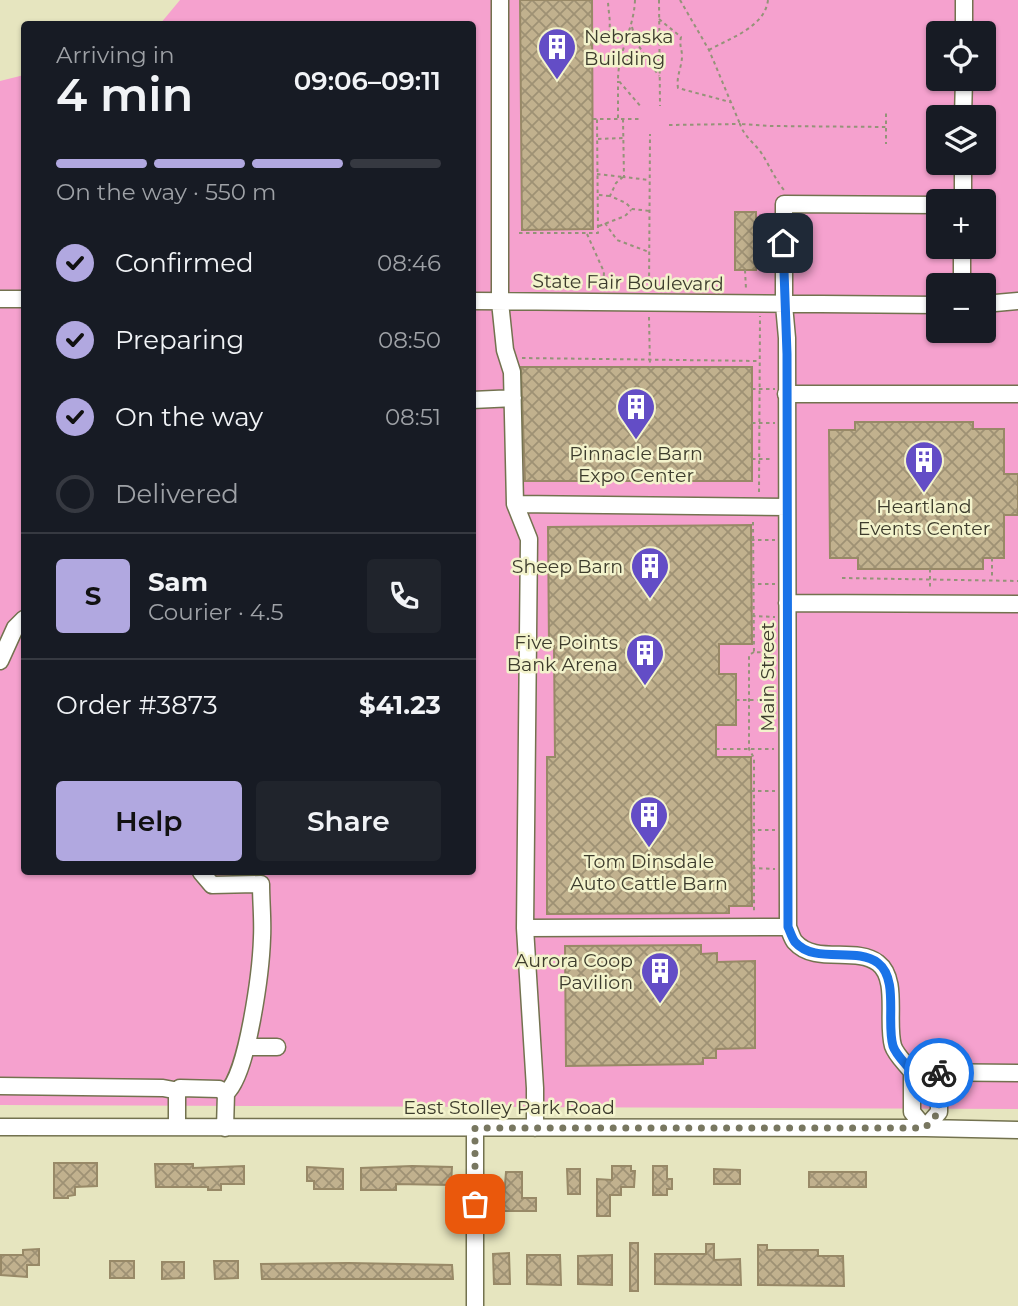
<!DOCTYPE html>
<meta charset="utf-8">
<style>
body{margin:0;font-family:Montserrat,sans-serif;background:#20242c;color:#f1f3f6;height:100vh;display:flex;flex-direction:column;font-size:26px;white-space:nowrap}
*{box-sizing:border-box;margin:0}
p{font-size:23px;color:#9ea1a6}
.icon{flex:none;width:38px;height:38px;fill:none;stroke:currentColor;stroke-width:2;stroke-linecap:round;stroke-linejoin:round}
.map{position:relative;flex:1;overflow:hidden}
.drawer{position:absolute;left:21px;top:21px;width:455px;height:854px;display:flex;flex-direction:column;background:#171b24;border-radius:7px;box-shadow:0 2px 5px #0004}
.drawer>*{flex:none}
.buttons{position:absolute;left:926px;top:21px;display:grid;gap:14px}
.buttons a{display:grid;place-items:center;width:70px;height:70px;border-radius:7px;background:#171b24;box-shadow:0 2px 5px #0004;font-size:35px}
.pin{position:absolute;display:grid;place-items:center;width:60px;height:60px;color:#fff;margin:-30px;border-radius:14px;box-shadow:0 4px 10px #0006}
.courier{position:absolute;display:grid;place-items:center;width:70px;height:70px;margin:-35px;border:5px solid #1a73e8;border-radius:50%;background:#fff;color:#222;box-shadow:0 2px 9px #0007}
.summary em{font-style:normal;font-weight:600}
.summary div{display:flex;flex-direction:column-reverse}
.summary{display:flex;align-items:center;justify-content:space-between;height:119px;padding:0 35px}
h1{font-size:46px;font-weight:600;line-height:52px}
.bar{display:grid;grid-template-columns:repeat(4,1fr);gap:10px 7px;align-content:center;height:84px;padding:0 35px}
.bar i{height:9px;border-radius:5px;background:#363941}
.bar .active{background:#b1a8e0}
.bar p{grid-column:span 4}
.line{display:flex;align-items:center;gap:18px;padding:0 35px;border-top:2px solid #363941}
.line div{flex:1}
.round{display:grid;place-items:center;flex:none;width:74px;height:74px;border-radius:7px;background:#20242c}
ol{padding:0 35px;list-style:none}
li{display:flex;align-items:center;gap:21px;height:77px}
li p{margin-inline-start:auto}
li .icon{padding:7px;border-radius:50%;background:#b1a8e0;color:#111;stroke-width:4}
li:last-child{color:#9ea1a6}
li i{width:38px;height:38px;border:4px solid #363941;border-radius:50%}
.button{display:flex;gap:14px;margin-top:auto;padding:14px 35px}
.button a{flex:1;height:80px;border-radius:7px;background:#b1a8e0;color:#111;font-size:28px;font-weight:600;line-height:80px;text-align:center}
.button a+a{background:#20242c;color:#f1f3f6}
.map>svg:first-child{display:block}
</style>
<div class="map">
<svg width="1018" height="1306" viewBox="0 0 1018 1306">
<defs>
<pattern id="building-cross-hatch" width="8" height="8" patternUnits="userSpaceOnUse" patternTransform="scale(1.75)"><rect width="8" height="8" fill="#c1b18e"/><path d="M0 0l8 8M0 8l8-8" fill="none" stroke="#9e9174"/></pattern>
</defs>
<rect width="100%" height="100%" fill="#e6e5bf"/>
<!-- park -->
<path fill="#f5a1ce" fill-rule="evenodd" d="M 180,0 L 1018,0 L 1018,1109 L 0,1105 L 0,81 L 24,75 L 24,872 L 472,872 L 472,24 L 160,24 ZM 938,33 L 984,33 L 984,79 L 938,79 ZM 938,117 L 984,117 L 984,163 L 938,163 ZM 938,201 L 984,201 L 984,247 L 938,247 ZM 938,285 L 984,285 L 984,331 L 938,331 Z"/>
<!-- building -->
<path fill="url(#building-cross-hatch)" stroke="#988967" stroke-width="2" d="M 520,0 L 592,0 L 593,229 L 522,230 Z
M 735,212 L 756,212 L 756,270 L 735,270 Z
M 521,367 L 752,367 L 752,481 L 525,481 Z
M 855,422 L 973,422 L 973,429 L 1004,429 L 1004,474 L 1018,474 L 1018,515 L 1004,515 L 1004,558 L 983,558 L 983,569 L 858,569 L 858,558 L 830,558 L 829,430 L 855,430 Z
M 751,525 L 752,644 L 719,644 L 719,674 L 736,674 L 736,725 L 716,725 L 716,757 L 751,757 L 752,906 L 729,906 L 729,913 L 547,914 L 547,757 L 555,757 L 554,646 L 549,646 L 548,527 Z
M 701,945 L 701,954 L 717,953 L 717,962 L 755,961 L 755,1048 L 716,1049 L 716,1058 L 703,1058 L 703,1064 L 566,1066 L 565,946 Z
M 54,1163 L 97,1163 L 97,1186 L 75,1187 L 75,1195 L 68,1196 L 68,1198 L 54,1198 Z
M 155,1164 L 193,1164 L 193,1168 L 244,1166 L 244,1184 L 221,1184 L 221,1190 L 208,1190 L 208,1187 L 156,1187 Z
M 412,1166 L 452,1167 L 451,1185 L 396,1184 L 396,1190 L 361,1190 L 361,1168 Z
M 612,1166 L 631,1166 L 631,1171 L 635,1171 L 634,1187 L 621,1187 L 621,1195 L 610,1195 L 610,1216 L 597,1216 L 597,1179 L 612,1180 Z
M 653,1166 L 667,1166 L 667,1179 L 672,1179 L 672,1189 L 667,1189 L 667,1195 L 653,1195 Z
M 307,1167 L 343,1169 L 343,1189 L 314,1189 L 314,1181 L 307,1181 Z
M 567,1169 L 580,1169 L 580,1194 L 568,1194 Z
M 714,1169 L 740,1170 L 740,1184 L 714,1184 Z
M 506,1172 L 522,1172 L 522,1198 L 536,1198 L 536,1211 L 503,1211 Z
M 809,1172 L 866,1172 L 866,1187 L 809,1187 Z
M 630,1243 L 638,1243 L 638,1291 L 630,1291 Z
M 706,1244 L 714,1244 L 714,1260 L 740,1259 L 741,1285 L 655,1284 L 655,1254 L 706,1254 Z
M 758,1245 L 767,1245 L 767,1250 L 818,1250 L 818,1256 L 843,1256 L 844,1286 L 758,1285 Z
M 39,1249 L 39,1265 L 27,1265 L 27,1277 L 1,1275 L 1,1255 L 23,1255 L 23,1250 Z
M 509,1253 L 510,1284 L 494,1284 L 493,1254 Z
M 527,1255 L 560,1255 L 561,1285 L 527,1284 Z
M 612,1255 L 612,1285 L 578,1284 L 578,1256 Z
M 110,1261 L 134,1261 L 134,1278 L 110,1278 Z
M 214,1261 L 238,1261 L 238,1278 L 215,1279 Z
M 162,1262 L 184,1262 L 184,1278 L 162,1279 Z
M 349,1263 L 452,1265 L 453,1279 L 262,1279 L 261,1264 Z"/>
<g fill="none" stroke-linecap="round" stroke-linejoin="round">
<defs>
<path id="minor" d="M 500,0 L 500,302 L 505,350 L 512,372 L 515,504 L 787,507
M 964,33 L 964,0
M 963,117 L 964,79
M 963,201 L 963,163
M 962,285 L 962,247
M 0,299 L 24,299
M 472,301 L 938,305
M 984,304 L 1018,301
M 786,394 L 1018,394
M 472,400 L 513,398
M 515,504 L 529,539 L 525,928 L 788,927
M 787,603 L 1018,604
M 0,661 L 15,628 L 24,619
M 201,872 L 212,885 L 261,884 C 261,902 263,920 262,938 C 261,969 248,1075 226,1093 L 225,1128
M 525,928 L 535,1088 L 535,1128
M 248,1047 L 277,1047
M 912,1072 C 906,1064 896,1055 893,1046 C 886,1022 899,979 878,963 C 856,946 815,965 795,942 C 792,939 790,931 788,927 L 787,338 L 784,305 L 784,204 L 938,205
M 912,1072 L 912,1112 L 925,1128 L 939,1112 L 939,1072
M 912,1072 L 1018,1073
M 0,1086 L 163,1088 L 179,1091
M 0,1127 L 925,1128 L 1018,1130
M 177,1127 L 177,1095 L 180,1088 L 219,1089 L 226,1093
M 475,1306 L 475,1128"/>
</defs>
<!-- minor casing -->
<use href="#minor" stroke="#73724f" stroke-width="19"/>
<!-- path -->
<path stroke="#949378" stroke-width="2" stroke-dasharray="3.5 3.5" stroke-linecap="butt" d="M 635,0 C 634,29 618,51 618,80 L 642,108
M 659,0 L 660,106
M 680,0 L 709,50 L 740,124 L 771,126 L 886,127 L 886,111
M 659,19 L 681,37 C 679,45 682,49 682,56 C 682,67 676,76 678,88 L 730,102
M 632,27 L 636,42 L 659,76
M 592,43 L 604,42 C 614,29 608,15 608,0
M 709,50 C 730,38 765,27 768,0
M 620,61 L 649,61
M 618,118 L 618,81
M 593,119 L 641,119
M 623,119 L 624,177 L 649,180
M 669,125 L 740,124 C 744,136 752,141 760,151 C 769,164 774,178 784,190
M 886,128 L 886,144
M 598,139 L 624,138
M 597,174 L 623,177
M 623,177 L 616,183 L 610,196 L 626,203 L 632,209 L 650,211
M 599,195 L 610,196
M 605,223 L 617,240 L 649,252
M 599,226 L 625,216 L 631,210
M 519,233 L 598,233 L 597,119
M 587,234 L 604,272 L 603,288
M 756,243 L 772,243
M 745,270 L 746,289
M 649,290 L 650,134
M 649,317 L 650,367
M 522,358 L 759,361
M 752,389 L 775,389
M 752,423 L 775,423
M 752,459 L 772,459
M 759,492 L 760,316
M 753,522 L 754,652 L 772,653
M 751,540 L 775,540
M 992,558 L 992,579
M 930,569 L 930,589
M 842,578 L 1018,581
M 751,584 L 775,584
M 752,616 L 775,617
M 754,652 L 749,655 L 749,749 L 754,758 L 754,913
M 736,700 L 774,700
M 716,749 L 774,749
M 751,791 L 775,791
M 751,830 L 775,830
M 752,868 L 775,869"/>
<!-- minor -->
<use href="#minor" stroke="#fff" stroke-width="16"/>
</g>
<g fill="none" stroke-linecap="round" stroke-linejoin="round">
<!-- done -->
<path stroke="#787760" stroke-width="7" stroke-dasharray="0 12.6" d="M 475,1204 L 475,1128 L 925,1128 L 939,1112 L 939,1073"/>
<!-- route -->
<path stroke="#1a73e8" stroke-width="9" d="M 783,243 L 787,354 L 788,927 C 790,931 792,938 795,942 C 815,965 856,946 878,963 C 899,979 886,1022 893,1046 C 896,1055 906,1064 912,1072 L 939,1073"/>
</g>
<!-- icons -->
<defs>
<symbol id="building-pin" viewBox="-11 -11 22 30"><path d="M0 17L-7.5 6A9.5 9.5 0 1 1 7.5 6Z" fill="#634dc6" stroke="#f3f3cc"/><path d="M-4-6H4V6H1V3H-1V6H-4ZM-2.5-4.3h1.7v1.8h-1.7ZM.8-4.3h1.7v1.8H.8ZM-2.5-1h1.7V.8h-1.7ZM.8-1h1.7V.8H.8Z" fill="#fff"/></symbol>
</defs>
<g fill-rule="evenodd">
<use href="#building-pin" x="535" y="25" width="44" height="60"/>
<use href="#building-pin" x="614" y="385" width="44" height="60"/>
<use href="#building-pin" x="902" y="438" width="44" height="60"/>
<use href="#building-pin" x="628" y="544" width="44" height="60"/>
<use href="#building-pin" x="623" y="631" width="44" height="60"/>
<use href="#building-pin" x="627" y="793" width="44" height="60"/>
<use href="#building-pin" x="638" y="949" width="44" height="60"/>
</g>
<g text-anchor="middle" stroke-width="5" stroke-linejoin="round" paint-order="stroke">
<!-- poi labels -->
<g font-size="19" fill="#3d3c2d" stroke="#f3f3cc">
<text x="584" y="43" text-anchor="start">Nebraska<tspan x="584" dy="22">Building</tspan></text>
<text x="636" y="460">Pinnacle Barn<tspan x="636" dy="22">Expo Center</tspan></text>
<text x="924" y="513">Heartland<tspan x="924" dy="22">Events Center</tspan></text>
<text x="623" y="573" text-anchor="end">Sheep Barn</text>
<text x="618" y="649" text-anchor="end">Five Points<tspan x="618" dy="22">Bank Arena</tspan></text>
<text x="649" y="868">Tom Dinsdale<tspan x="649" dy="22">Auto Cattle Barn</tspan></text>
<text x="633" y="967" text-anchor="end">Aurora Coop<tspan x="633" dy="22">Pavilion</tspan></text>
</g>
<!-- street labels -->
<g font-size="19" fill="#3d3c2d" stroke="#f3f3cc">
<text transform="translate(628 282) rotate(1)" y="7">State Fair Boulevard</text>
<text transform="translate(767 677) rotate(-90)" y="7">Main Street</text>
<text x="509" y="1114">East Stolley Park Road</text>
</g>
</g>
</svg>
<div class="buttons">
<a><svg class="icon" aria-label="locate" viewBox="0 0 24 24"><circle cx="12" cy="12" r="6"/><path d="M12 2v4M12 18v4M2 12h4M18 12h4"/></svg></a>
<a><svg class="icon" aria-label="layers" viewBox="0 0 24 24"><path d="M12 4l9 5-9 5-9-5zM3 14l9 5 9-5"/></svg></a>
<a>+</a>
<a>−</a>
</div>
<div class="pin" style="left:475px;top:1204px;background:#ea580c"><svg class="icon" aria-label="bag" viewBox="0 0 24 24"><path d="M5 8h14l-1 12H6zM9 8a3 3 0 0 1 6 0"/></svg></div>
<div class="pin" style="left:783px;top:243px;background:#1f2937"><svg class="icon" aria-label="home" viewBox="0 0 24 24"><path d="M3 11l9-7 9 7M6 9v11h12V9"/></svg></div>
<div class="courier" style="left:939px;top:1073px"><svg class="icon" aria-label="bike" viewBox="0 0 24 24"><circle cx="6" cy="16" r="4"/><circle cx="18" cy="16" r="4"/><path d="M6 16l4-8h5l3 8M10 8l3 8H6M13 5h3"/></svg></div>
<section class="drawer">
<div class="summary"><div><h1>4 min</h1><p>Arriving in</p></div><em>09:06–09:11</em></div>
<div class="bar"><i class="active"></i><i class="active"></i><i class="active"></i><i></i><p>On the way · 550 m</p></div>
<ol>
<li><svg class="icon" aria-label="check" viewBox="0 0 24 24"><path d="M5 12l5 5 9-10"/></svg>Confirmed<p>08:46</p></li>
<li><svg class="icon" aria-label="check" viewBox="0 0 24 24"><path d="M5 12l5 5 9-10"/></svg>Preparing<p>08:50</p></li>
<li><svg class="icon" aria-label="check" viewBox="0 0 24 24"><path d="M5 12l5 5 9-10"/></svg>On the way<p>08:51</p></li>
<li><i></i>Delivered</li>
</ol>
<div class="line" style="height:126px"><b class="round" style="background:#b1a8e0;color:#111">S</b><div><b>Sam</b><p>Courier · 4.5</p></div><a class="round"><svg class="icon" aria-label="phone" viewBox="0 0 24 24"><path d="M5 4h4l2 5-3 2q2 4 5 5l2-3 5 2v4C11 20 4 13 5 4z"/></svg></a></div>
<div class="line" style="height:91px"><div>Order #3873</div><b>$41.23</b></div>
<div class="button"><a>Help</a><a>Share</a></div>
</section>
</div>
